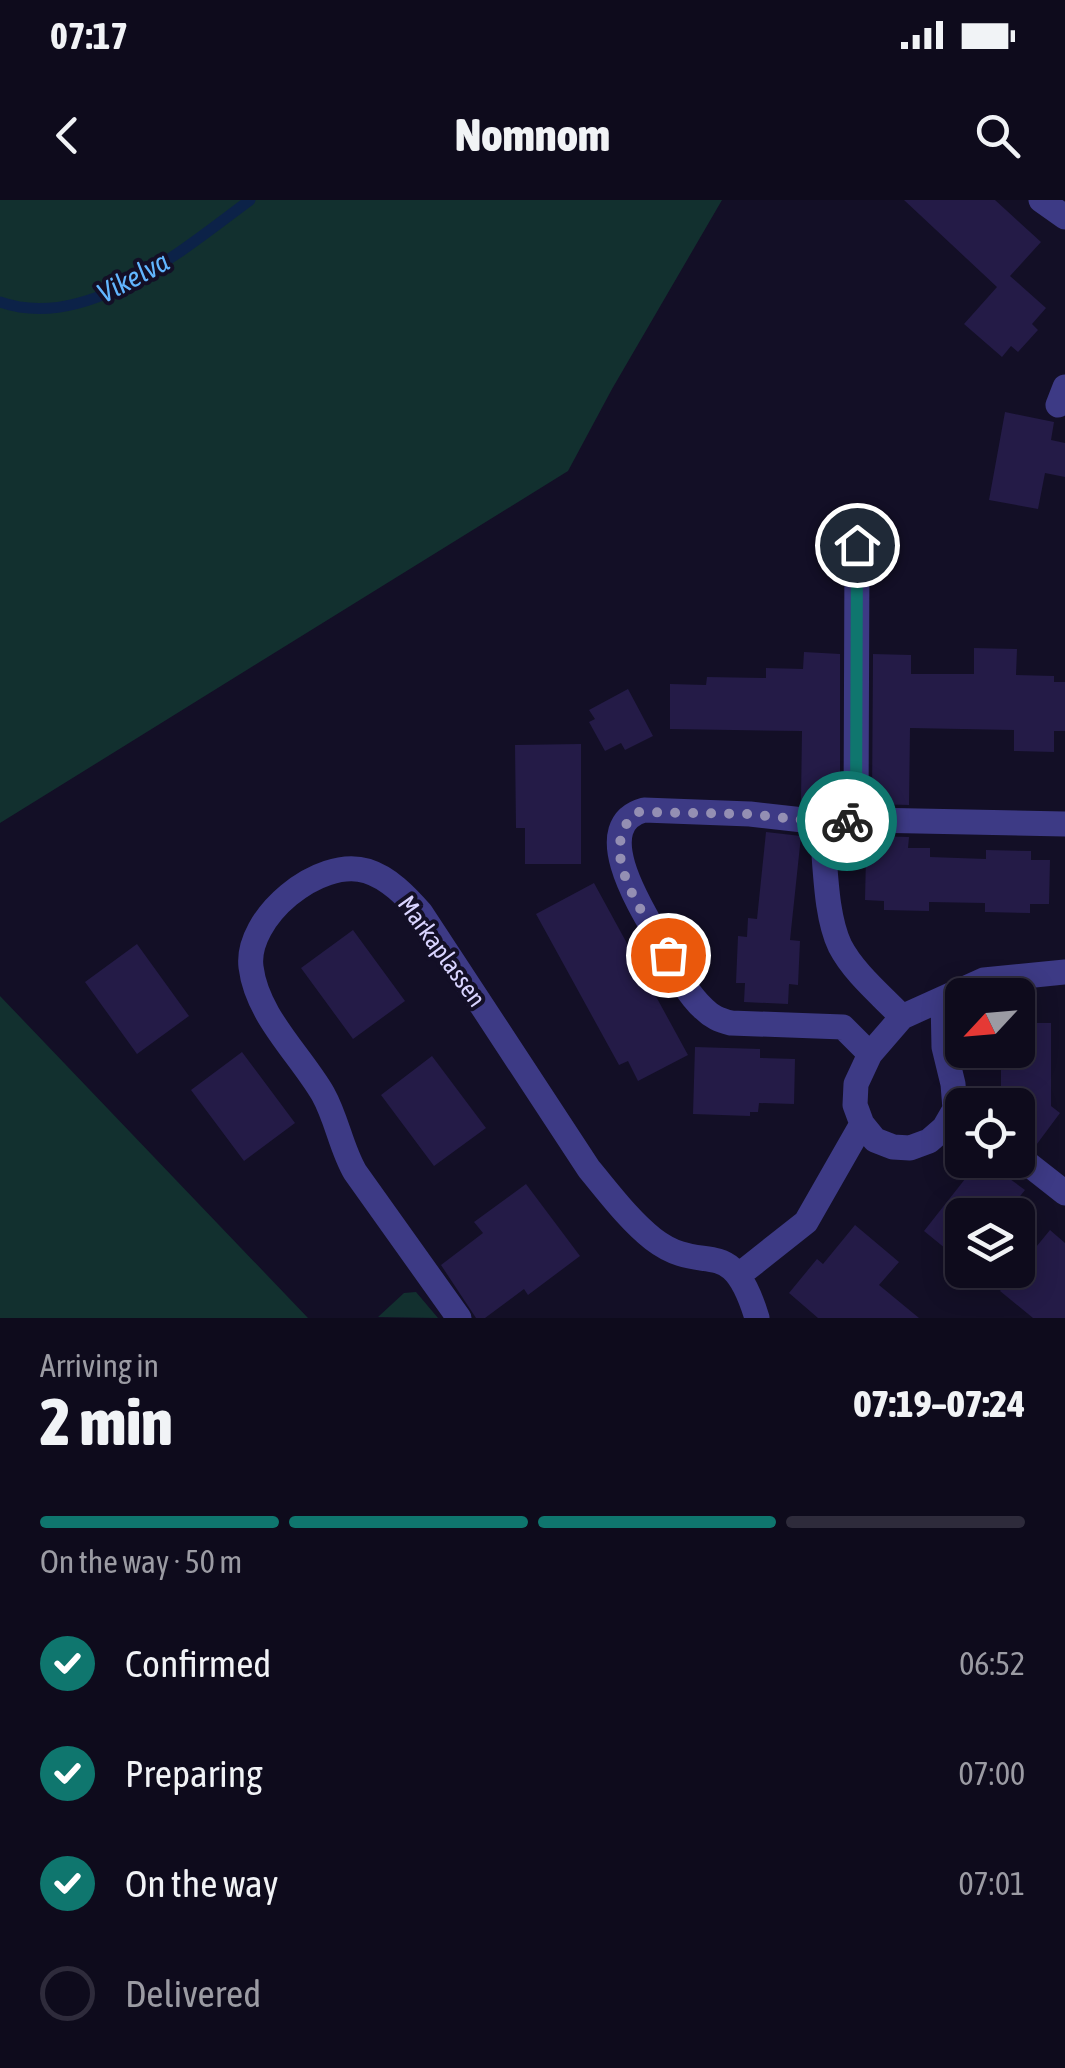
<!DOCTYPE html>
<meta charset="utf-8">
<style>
body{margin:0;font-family:"Asap Condensed",sans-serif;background:#1c1929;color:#f1f3f6;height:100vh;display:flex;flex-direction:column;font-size:38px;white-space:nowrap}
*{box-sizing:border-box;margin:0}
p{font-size:32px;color:#9b9ba3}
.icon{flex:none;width:55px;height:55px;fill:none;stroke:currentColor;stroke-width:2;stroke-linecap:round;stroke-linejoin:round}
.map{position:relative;height:1118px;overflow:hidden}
.drawer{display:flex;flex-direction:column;background:#0e0b1c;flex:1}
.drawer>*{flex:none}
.needle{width:65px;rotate:244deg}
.buttons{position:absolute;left:945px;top:778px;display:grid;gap:20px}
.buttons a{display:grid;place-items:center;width:90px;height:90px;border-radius:15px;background:#0e0b1c;box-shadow:0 5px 25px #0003,0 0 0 2px #2e2b3b;font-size:50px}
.pin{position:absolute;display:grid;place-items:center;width:85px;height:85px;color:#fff;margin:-42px;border:5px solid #fff;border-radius:50%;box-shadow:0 2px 10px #0007}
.courier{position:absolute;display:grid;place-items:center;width:100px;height:100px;margin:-50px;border:8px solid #0f766e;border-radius:50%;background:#fff;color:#222;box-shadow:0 2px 12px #0007}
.headline em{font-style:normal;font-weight:800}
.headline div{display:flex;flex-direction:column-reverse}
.headline{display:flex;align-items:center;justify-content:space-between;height:170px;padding:0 40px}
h1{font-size:65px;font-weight:800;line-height:75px}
.bar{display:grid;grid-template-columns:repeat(4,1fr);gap:15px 10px;align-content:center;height:120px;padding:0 40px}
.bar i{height:12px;border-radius:8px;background:#2e2b3b}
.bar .active{background:#0f766e}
.bar p{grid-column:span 4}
ol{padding:0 40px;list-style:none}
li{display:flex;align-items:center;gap:30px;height:110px}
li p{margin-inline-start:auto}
li .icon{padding:10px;border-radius:50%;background:#0f766e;color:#fff;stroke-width:4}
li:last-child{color:#9b9ba3}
li i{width:55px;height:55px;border:5px solid #2e2b3b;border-radius:50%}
.status{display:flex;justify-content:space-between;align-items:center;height:70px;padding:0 50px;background:#0e0b1c;direction:ltr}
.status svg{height:28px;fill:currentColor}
header{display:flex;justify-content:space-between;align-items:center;height:130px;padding:0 40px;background:#0e0b1c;font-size:45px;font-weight:800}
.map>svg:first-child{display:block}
</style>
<div class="status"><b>07:17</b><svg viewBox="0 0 49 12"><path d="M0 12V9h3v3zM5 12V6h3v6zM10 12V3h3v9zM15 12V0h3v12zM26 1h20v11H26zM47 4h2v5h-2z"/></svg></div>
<header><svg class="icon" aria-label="back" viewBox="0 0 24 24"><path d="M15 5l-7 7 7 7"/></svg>Nomnom<svg class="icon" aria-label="search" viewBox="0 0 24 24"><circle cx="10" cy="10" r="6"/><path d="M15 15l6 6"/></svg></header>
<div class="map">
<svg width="1065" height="1118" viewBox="0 0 1065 1118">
<rect width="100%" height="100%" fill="#130f26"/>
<!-- green -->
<path fill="#12302f" d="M 0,0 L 722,0 L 612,189 L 568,271 L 0,623 Z
M 0,796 L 308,1118 L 0,1118 Z
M 416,1092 L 438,1118 L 378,1117 L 404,1093 Z"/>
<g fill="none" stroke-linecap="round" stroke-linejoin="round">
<!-- stream -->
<path stroke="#0c2248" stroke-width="11" d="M 0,102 C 87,133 185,48 250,0"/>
</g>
<!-- building -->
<path fill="#241b47" d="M 904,0 L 995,0 L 1041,42 L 1010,76 L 1046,108 L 1032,124 L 1038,130 L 1018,152 L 1011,146 L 1002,157 L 964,124 L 997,87 Z
M 1005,212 L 1054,222 L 1051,240 L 1065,243 L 1065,277 L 1045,273 L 1038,309 L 989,300 Z
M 974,448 L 1017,449 L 1016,475 L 1054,476 L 1054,482 L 1065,482 L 1065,531 L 1054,531 L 1054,552 L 1014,551 L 1014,530 L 910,528 L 909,605 L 872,604 L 873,454 L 911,455 L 911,474 L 974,474 Z
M 804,452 L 840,454 L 840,600 L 801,600 L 802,531 L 670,529 L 670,484 L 706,485 L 707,477 L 766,478 L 766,468 L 803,469 Z
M 628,489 L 653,536 L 625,550 L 621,543 L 605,551 L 589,522 L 595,519 L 589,510 Z
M 581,544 L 581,664 L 525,664 L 525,628 L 516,628 L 515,545 Z
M 766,632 L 801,636 L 790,740 L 800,741 L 798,785 L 789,784 L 788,804 L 744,802 L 745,783 L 736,783 L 738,736 L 747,737 L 748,718 L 757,719 Z
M 871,636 L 909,637 L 908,648 L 930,648 L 930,657 L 986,659 L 986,650 L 1031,651 L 1031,660 L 1050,660 L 1049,704 L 1030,704 L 1030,713 L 985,712 L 985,703 L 929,702 L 929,711 L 884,710 L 884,701 L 865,700 L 866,656 L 871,656 Z
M 594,683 L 688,855 L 638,881 L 628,861 L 619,865 L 536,714 Z
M 353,730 L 405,801 L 353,839 L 301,768 Z
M 137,744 L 189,816 L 137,854 L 85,782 Z
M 1018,823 L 1051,823 L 1051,906 L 1060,913 L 1034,948 L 1018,940 L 1018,905 L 1001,905 L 1001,850 L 1018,850 Z
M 695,847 L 760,849 L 760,858 L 795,859 L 794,904 L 759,903 L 758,912 L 750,912 L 750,916 L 693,914 Z
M 242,852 L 295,923 L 244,961 L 191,890 Z
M 432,856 L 486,928 L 434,966 L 381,895 Z
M 980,960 L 1003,960 L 1014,974 L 1010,979 L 1025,990 L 1005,1015 L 962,1015 L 962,1062 L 924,1031 Z
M 526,984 L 580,1056 L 528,1095 L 524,1089 L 485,1118 L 476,1118 L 441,1065 L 483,1033 L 474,1022 Z
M 855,1025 L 899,1062 L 879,1085 L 919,1118 L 818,1118 L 789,1093 L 817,1059 L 823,1064 Z
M 1050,1030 L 1065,1043 L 1065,1118 L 1033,1118 L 1000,1091 Z"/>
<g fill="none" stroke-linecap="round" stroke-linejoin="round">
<!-- minor -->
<path stroke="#3d3a85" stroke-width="25" d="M 1041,0 L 1065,17
M 1058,205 L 1065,187
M 856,620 L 857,345
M 821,622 L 750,614 L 644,610 C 586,626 646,716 662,744 C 674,766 685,792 704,809 C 712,817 719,820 731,823 L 843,827 L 870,854
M 943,799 L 944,847 L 953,884 L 955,909 L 944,928 L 929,941 L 910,948 L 893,947 L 875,940 L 862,924 L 855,905 L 856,884 L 870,854 L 902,817 L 984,780 L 1065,772
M 902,817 C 881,795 854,773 840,746 C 824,712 826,659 821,622 L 869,620 L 1065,624
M 1018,956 L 1065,993
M 739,1075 L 806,1022 L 862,924
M 459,1118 L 355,972 C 341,948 337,919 323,894 C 299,853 257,816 251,767 C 245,718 319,656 367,671 C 389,678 406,696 421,713 L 589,969 C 609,993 629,1020 653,1039 C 705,1079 730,1029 757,1118"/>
</g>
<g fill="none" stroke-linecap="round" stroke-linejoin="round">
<!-- done -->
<path stroke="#948fb3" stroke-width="10" stroke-dasharray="0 18" d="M 668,755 C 647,717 592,650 637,612 L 750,614 L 821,622 L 847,621"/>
<!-- route -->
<path stroke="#0f766e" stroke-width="12" d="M 847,621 L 856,620 L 857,345"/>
</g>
<g text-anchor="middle" stroke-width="8" stroke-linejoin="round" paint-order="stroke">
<!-- street labels -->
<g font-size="25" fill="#d9d4ff" stroke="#130f26">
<text transform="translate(442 751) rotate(54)" y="9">Markaplassen</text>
</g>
<!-- water labels -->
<g font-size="28" font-style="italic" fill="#62b6ff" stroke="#130f26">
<text transform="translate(133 77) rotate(-28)" y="10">Vikelva</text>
</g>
</g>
</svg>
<div class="buttons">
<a><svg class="needle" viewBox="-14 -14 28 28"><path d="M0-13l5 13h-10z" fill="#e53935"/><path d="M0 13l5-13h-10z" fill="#9b9ba3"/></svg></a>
<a><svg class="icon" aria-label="locate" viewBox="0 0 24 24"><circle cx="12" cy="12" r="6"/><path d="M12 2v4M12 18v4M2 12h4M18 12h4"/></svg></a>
<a><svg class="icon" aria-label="layers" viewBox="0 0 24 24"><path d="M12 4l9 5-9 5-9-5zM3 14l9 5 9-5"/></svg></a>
</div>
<div class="pin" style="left:668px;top:755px;background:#ea580c"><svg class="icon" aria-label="bag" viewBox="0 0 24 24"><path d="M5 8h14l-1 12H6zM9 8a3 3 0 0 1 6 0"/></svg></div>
<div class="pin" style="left:857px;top:345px;background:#1f2937"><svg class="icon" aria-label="home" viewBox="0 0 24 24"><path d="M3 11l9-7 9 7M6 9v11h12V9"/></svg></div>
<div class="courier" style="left:847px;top:621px"><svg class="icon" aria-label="bike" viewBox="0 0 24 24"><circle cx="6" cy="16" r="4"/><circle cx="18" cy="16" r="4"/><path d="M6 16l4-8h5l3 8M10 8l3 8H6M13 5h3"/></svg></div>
</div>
<section class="drawer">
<div class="headline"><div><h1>2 min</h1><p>Arriving in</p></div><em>07:19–07:24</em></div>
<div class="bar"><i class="active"></i><i class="active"></i><i class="active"></i><i></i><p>On the way · 50 m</p></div>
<ol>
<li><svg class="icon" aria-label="check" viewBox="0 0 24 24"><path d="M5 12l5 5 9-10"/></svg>Confirmed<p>06:52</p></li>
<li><svg class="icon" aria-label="check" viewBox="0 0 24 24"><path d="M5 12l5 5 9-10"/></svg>Preparing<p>07:00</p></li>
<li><svg class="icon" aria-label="check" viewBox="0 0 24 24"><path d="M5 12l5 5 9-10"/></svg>On the way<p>07:01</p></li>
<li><i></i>Delivered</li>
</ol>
</section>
